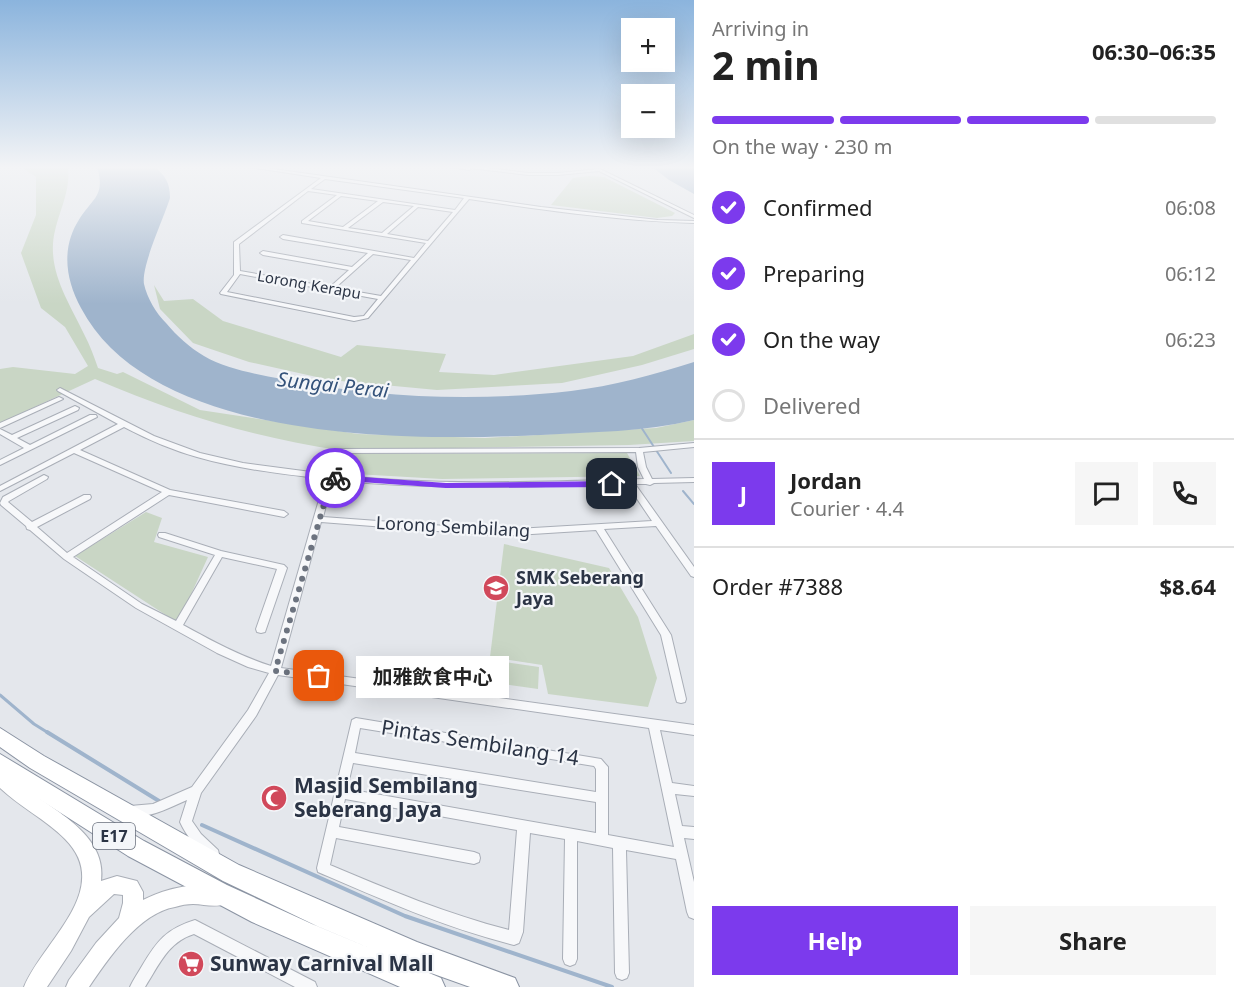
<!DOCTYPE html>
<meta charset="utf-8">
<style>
body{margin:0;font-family:"Noto Sans","Noto Sans SC",sans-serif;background:#f6f6f6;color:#222;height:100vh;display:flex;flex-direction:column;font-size:22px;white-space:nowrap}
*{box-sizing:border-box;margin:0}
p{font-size:20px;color:#767676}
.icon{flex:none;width:33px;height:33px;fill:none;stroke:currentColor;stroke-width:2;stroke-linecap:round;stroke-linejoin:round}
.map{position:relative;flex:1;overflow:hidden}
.panel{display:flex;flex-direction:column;background:#fff;width:540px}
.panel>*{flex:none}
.fabs{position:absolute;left:621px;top:18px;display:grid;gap:12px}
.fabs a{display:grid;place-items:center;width:54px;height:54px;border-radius:0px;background:#fff;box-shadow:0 6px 24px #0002;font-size:30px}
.pin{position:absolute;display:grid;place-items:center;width:51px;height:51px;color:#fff;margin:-26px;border-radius:12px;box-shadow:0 3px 9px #0006}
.courier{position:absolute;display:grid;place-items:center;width:60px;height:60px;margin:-30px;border:4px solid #7c3aed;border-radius:50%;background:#fff;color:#222;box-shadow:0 2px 8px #0007}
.bubble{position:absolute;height:42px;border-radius:0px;background:#fff;box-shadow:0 6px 24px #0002;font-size:20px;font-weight:700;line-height:42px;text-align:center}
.overview em{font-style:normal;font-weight:700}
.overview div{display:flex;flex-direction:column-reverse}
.overview{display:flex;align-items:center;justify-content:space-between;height:102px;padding:0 18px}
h1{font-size:39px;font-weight:700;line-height:45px}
.bar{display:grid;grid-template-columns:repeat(4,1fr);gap:9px 6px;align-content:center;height:72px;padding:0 18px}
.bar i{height:8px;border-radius:4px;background:#e0e0e0}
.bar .on{background:#7c3aed}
.bar p{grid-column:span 4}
.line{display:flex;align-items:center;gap:15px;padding:0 18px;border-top:2px solid #e0e0e0}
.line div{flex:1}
.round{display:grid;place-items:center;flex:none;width:63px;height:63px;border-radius:0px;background:#f6f6f6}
ol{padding:0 18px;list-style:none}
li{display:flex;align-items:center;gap:18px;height:66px}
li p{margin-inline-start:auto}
li .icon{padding:6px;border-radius:50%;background:#7c3aed;color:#fff;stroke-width:4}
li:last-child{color:#767676}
li i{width:33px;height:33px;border:3px solid #e0e0e0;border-radius:50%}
.primary-button{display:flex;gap:12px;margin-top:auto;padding:12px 18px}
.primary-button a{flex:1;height:69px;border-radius:0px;background:#7c3aed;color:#fff;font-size:24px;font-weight:700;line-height:69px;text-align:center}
.primary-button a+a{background:#f6f6f6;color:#222}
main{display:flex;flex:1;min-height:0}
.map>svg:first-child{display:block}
</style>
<main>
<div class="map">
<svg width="694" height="987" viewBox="0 0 694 987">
<rect width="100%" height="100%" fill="#e4e7ec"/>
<!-- green -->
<path fill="#c9d6c5" d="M 20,166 L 68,168 C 71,195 55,217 53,244 C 51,277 71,306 84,334 C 90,345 94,357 98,368 L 117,374 L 123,372 L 200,410 L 358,434 L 485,438 L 656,428 L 694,420 L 694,441 L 629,445 L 338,450 C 252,437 174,413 95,379 L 0,423 L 0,369 L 13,367 L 75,374 L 88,366 L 65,327 L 41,308 L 21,253 L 36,215 L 36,177 Z
M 589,176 L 604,177 L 675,213 L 672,216 L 657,218 L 551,205 L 573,178 Z
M 154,285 L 164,301 L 193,299 L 223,321 L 341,357 L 357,345 L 446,354 L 439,372 L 494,375 L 633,356 L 694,334 L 694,349 L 642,365 L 562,383 L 437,390 L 330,380 L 249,362 L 193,343 L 160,309 Z
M 627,453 L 640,476 L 442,479 L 338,473 L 340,454 Z
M 146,512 L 162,518 L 154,542 L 208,557 L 178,623 L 75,556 Z
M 504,544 L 609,568 L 638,617 L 657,678 L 648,707 L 548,694 L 542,665 L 490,657 Z
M 490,660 L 539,667 L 538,689 L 488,682 Z"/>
<!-- water -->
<path fill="#9fb4cc" d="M 97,166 L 153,166 C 165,175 170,182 170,198 C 164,218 141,266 144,284 C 147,298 156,313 166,323 C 177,336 189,347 204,356 C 226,369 256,374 282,379 C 377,398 474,402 571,391 C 613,386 653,375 694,362 L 694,420 C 644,432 592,432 541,435 C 409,441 152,443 81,308 C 65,278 61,247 80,218 C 95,196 105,195 97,166 Z
M 651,166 L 694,166 L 694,194 L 669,180 Z"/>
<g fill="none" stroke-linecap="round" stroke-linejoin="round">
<!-- stream-far2 -->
<path stroke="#9fb4cc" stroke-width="2" d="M 641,427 L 671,473
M 683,491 L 694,504"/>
<!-- stream-far1 -->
<path stroke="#9fb4cc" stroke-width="3" d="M 0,695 L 34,724 L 50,734"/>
<!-- stream -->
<path stroke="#9fb4cc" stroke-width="4" d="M 47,732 L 159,801
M 202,825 L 405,916 L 612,987"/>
<defs>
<path id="street" d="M 243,166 L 253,166 L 541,207 L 658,220 L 694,221 L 694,223 C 619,221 543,210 469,199 L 368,318 L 354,321 L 221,294 L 220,293 L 234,275 L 234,242 L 321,178 ZM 325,179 L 464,198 L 455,210 L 311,189 ZM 308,191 L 337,195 L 302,221 L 302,223 L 426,243 L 414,258 L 283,235 L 280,237 L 283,239 L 368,253 L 352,267 L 263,251 L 260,253 L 263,255 L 349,270 L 330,287 L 240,271 L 239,244 ZM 341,196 L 378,201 L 343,227 L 308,221 ZM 383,202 L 414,206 L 382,233 L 348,228 ZM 418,207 L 453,212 L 428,241 L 387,234 ZM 373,254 L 411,260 L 381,296 L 335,288 ZM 240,274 L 378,299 L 364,316 L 354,317 L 227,292 Z
M 445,166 L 473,166 L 528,173 L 558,173 L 600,169 L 694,215 L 694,218 L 599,171 L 558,175 L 528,175 L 470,168 L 471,169 L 469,170 Z
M 60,388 L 154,436 L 200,453 L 243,463 L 326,474 L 333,451 L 337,449 L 639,448 L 694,443 L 694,447 L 643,452 L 646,467 L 652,479 L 694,478 L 694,482 L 654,483 L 650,485 L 646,484 L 635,484 L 694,567 L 694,577 L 691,576 L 656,526 L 604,529 L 671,635 L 686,699 L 685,702 L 681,703 L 677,702 L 676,699 L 661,635 L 596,530 L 501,536 L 321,522 L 281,668 L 694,725 L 694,735 L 660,730 L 672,783 L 694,786 L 694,796 L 675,794 L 682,826 L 694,827 L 694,839 L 684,838 L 694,882 L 694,919 L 689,917 L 687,912 L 676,859 L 626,850 L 629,973 L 627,978 L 622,980 L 617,978 L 615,973 L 613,848 L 577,841 L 577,959 L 575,964 L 570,966 L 565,964 L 563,959 L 565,839 L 530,833 L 523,932 L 519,943 L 514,945 C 446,928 383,900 318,872 L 317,868 L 352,720 L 356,718 L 601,759 L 608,767 L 608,835 L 674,847 L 649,728 L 278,675 L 256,716 L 201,793 L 192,821 L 201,834 L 218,850 L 219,854 L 218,858 L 213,860 C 200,855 186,835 180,822 L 187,800 C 169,808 145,821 126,815 L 124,811 L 126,807 L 130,806 L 153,804 L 192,787 L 248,710 L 269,673 L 248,667 L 217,653 L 136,608 L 64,559 L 30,530 L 27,529 L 26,526 L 1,505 L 0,503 L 3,497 L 44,475 L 48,477 L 47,479 L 9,501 L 8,502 L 32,522 L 84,495 L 90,495 L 91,497 L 90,499 L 37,527 L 67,553 L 162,492 L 74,453 L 0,491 L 0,486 L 118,424 L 58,391 L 57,390 ZM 124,427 C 147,439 172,450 197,457 C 239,469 282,474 325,479 L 271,666 C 240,656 212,641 183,625 L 222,557 L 277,569 L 256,629 L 257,632 L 261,633 L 265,632 L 287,568 L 284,565 L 221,551 L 165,533 L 159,533 L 158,535 L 159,537 L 215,555 L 176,621 L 142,604 L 73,557 L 169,495 L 284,517 L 288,514 L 284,511 L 170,490 L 80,450 ZM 636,452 L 638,467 L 644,479 C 541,482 437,486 334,475 L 340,453 ZM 333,480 C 431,490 529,487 627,484 L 652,521 L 501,530 L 323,517 ZM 360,728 L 594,766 L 596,769 L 596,792 L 355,753 ZM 353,763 L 596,802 L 596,833 L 347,789 ZM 345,799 L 517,830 L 509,930 C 447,914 389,890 330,865 L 336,838 L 474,864 L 479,862 L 480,858 L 479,854 L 474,852 L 339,827 Z
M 59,397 L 63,399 L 61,400 L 0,428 L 0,423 Z
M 75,406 L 79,408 L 78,410 L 17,438 L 30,445 L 90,415 L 96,415 L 97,417 L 0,465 L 0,460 L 24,448 L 0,434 L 0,429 L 12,435 Z
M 195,920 L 315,982 L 317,987 L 295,987 L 194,934 C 168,942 159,965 145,987 L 130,987 C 133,980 138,973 142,966 C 157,941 166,929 195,920 Z"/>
<path id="secondary" d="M 0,769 C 11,773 20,784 29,791 C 59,813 107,837 101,881 L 117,876 L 137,881 L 143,892 L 143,900 C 167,888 198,880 225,890 L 228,897 L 225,904 C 214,908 204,904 193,904 C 187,904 181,905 175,907 C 139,913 108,959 89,987 L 66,987 L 69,980 L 96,943 L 119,918 L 123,903 L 123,895 L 114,894 L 89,917 L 71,951 L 47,987 L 24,987 C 42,942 115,889 65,839 C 45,819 20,807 0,788 Z"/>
<path id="highway" d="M 0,728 L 44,756 L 239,865 L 417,942 L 515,978 L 519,987 L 470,987 L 417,968 L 317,926 L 223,881 L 30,768 L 0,747 Z
M 0,754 L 144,841 L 227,885 L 312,924 L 441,978 L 445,987 L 400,987 L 252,922 L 128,856 L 0,774 Z"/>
</defs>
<!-- street casing -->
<use href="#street" stroke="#a9aeb7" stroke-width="2"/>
<!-- secondary casing -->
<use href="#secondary" stroke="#a9aeb7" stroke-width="2"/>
<!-- highway casing -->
<use href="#highway" stroke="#8b94a3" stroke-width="2"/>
<!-- street -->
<use href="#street" fill="#f7f8fa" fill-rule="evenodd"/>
<!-- secondary -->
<use href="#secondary" fill="#fff" fill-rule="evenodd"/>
<!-- highway -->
<use href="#highway" fill="#fff" fill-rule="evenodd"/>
</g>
<!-- sky -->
<linearGradient id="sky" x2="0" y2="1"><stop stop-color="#8bb4dd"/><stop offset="0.55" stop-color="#f3f4f6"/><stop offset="1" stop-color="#f3f4f6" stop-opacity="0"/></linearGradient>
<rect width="694" height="304" fill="url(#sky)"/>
<!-- route -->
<path fill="#7c3aed" d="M 335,475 L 446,483 L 612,481 L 616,484 L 612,487 L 446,488 L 332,480 L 332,476 Z"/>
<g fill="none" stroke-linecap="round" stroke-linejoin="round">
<!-- done -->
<path stroke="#6c737f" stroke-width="6" stroke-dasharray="0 10.8" d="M 319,676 L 275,671 L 332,477 L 335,478"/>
</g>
<!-- icons -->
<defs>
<symbol id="school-disc" viewBox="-11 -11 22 22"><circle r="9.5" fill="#d1495b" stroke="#f4f6f9"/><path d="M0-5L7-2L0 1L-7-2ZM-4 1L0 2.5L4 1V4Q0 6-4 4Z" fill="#fff"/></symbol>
<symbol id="mosque-disc" viewBox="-11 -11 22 22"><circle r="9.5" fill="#d1495b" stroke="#f4f6f9"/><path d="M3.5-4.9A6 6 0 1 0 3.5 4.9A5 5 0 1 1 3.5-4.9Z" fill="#fff"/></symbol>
<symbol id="supermarket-disc" viewBox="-11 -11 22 22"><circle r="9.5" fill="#d1495b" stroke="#f4f6f9"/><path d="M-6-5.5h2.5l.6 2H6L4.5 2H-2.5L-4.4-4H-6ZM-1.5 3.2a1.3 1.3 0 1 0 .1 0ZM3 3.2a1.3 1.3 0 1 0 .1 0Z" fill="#fff"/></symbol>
</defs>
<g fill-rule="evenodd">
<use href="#school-disc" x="481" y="573" width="30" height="30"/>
<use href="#mosque-disc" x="259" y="783" width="30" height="30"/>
<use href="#supermarket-disc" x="176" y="949" width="30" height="30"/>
</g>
<g text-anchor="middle" stroke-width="4.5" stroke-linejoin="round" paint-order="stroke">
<!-- far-street labels -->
<g font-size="15" fill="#2b3445" stroke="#f4f6f9">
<text transform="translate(309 285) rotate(10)" y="5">Lorong Kerapu</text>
</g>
<!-- shield labels -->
<rect fill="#f4f6f9" stroke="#676e7b" stroke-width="1.5" x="93" y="823" width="42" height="26" rx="4.5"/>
<g font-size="16" font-weight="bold" fill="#2b3445">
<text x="114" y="842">E17</text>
</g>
<!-- street labels -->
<g font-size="18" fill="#2b3445" stroke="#f4f6f9">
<text transform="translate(453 527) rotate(3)" y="6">Lorong Sembilang</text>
</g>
<!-- poi labels -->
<g font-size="18" font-weight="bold" fill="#2b3445" stroke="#f4f6f9" text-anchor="start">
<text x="516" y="584">SMK Seberang<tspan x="516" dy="21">Jaya</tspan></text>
</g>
<!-- water labels -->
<g font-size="20" font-style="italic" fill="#34527a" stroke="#f4f6f9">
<text transform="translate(333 385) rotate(6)" y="7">Sungai Perai</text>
</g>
<!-- near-street labels -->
<g font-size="21" fill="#2b3445" stroke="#f4f6f9">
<text transform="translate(480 743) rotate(9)" y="7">Pintas Sembilang 14</text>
</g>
<!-- near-poi labels -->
<g font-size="21" font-weight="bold" fill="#2b3445" stroke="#f4f6f9" text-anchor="start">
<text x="294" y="793">Masjid Sembilang<tspan x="294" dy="24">Seberang Jaya</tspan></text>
<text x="210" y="971">Sunway Carnival Mall</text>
</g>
</g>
</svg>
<div class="fabs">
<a>+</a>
<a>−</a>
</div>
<div class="pin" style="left:319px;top:676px;background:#ea580c"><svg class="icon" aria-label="bag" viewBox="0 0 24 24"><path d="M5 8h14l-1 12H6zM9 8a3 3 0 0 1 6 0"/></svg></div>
<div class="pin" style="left:612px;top:484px;background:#1f2937"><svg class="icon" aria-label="home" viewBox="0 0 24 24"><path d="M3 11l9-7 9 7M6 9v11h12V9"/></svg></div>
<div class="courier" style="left:335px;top:478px"><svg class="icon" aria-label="bike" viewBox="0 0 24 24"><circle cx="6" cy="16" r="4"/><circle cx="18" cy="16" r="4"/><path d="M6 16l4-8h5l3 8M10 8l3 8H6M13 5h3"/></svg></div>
<div class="bubble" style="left:356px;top:656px;width:153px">加雅飲食中心</div>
</div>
<section class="panel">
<div class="overview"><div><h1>2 min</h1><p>Arriving in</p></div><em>06:30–06:35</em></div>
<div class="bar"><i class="on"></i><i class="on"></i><i class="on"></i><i></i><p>On the way · 230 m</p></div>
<ol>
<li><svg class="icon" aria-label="check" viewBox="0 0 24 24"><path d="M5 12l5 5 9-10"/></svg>Confirmed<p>06:08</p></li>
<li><svg class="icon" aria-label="check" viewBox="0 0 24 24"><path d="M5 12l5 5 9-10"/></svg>Preparing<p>06:12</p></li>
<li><svg class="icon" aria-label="check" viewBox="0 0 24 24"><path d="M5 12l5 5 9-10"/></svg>On the way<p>06:23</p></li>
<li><i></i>Delivered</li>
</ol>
<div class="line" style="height:108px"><b class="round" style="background:#7c3aed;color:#fff">J</b><div><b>Jordan</b><p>Courier · 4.4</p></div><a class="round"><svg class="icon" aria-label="chat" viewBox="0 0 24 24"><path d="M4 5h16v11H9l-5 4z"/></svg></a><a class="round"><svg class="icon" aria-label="phone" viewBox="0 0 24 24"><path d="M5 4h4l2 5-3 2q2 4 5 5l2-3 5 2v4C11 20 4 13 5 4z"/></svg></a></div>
<div class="line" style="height:78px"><div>Order #7388</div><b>$8.64</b></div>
<div class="primary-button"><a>Help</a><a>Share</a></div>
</section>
</main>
